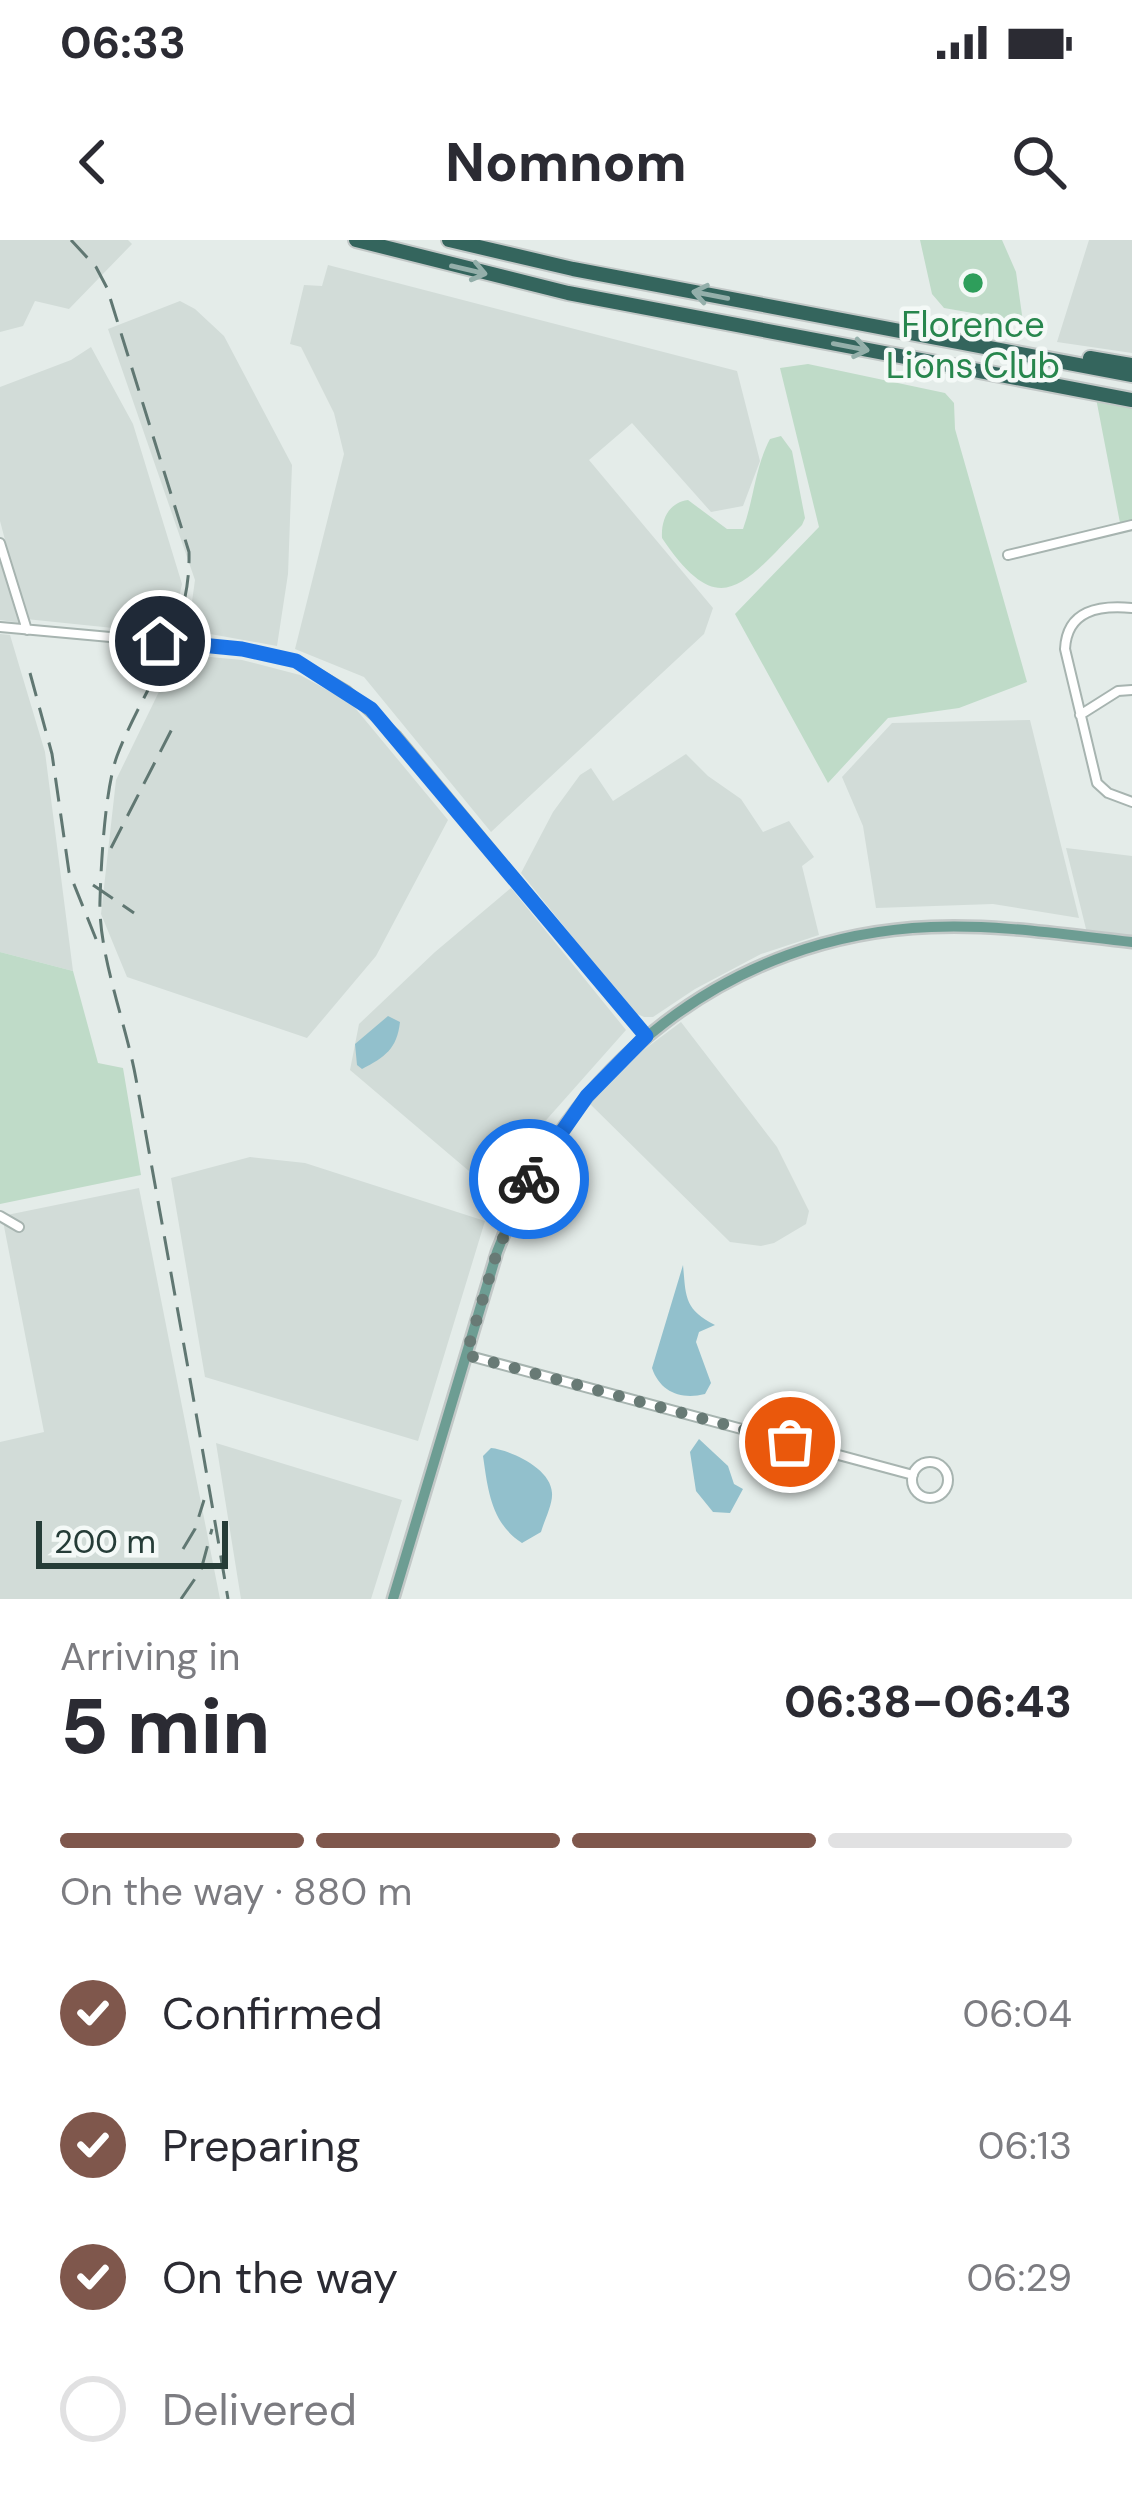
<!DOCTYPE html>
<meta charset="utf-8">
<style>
body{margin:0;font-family:"DM Sans",sans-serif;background:#f7f7f7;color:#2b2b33;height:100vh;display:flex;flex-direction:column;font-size:45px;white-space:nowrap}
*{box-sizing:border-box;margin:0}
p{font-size:39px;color:#7c7c81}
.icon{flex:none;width:66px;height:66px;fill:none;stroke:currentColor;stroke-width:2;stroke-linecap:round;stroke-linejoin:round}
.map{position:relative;height:1359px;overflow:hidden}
.sheet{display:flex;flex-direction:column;background:#fff;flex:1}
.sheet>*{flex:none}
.scale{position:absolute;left:36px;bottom:30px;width:192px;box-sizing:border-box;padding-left:12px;border:6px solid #253c37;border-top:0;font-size:33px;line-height:42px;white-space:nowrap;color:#253c37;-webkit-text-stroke:9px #f4f9f7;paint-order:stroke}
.pin{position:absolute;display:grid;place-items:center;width:102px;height:102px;color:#fff;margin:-51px;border:6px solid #fff;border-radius:50%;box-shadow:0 3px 12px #0007}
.courier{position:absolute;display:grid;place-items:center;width:120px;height:120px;margin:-60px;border:9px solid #1a73e8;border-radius:50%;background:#fff;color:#222;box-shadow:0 3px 15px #0007}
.headline em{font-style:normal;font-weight:800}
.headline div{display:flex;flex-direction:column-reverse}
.headline{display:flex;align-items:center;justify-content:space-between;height:204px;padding:0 60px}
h1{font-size:78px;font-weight:800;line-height:90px}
.bar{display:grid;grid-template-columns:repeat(4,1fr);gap:18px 12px;align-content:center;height:144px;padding:0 60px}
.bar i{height:15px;border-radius:9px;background:#e1e1e2}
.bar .current{background:#7f574c}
.bar p{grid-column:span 4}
ol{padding:0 60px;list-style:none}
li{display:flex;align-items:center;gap:36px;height:132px}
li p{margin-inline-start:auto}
li .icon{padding:12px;border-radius:50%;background:#7f574c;color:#fff;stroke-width:4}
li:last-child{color:#7c7c81}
li i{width:66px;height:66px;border:6px solid #e1e1e2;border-radius:50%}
.status{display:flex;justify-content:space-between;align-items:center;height:84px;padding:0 60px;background:#fff;direction:ltr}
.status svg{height:33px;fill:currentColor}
header{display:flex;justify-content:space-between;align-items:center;height:156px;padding:0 60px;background:#fff;font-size:54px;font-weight:800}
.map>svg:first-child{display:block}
</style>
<div class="status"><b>06:33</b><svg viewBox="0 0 49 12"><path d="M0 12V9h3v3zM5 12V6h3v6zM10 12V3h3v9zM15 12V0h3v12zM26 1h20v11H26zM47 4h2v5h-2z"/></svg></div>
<header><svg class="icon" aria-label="back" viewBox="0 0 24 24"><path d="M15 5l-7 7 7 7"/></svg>Nomnom<svg class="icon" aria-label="search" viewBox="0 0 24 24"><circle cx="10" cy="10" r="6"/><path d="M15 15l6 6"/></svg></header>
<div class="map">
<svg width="1132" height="1359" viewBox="0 0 1132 1359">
<rect width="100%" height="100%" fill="#e4ece9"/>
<!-- built -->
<path fill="#d2dcd8" d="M 0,0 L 128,0 L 132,4 L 69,69 L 35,61 L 23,86 L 0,92 Z
M 1089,0 L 1132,0 L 1132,113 L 1057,102 Z
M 328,25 L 737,131 L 760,221 L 743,266 L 711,272 L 632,183 L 589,220 L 713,368 L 704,394 L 491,592 L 364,437 L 295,409 L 344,214 L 334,173 L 301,107 L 290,104 L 304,45 L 322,46 Z
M 180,61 L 195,69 L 224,96 L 292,225 L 288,334 L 277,406 L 188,390 L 195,340 L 108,89 Z
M 91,107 L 133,184 L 182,344 L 171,394 L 26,379 L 0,281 L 0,147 L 71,120 Z
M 0,315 L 21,383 L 0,380 Z
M 0,394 L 10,395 L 45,512 L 73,731 L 0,712 Z
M 189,415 L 242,420 L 300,435 L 351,463 L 448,580 L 376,716 L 307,798 L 127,737 L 101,674 L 116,540 L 172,425 Z
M 1030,480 L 1079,678 L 993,664 L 876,668 L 863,586 L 842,537 L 892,483 Z
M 686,514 L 708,536 L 741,559 L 763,592 L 789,581 L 814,617 L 802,626 L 819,695 L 761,714 L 695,749 L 653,777 L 644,777 L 633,772 L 521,633 L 553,572 L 580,535 L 591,528 L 613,561 Z
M 1066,608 L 1132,616 L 1132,702 L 1088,697 Z
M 511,648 L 626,790 L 540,887 L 496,954 L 350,830 L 359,784 L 435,712 Z
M 681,782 L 777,907 L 809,971 L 806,984 L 774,1003 L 761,1006 L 730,1002 L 588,862 L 622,826 Z
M 250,917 L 305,923 L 485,981 L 418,1201 L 205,1137 L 171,938 Z
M 139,948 L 220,1359 L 0,1359 L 0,1202 L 44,1192 L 2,976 Z
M 216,1203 L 402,1260 L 371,1359 L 241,1359 Z"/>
<!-- green -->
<path fill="#bfdbc8" d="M 920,0 L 1002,0 L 1016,32 L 1023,82 L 944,68 L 932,54 Z
M 808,124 L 945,153 L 954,163 L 955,189 L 1027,442 L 959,468 L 888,478 L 828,543 L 735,374 L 819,287 L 780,128 Z
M 1095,153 L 1132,160 L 1132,285 L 1121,288 Z
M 781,196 L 792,211 L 805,278 L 802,285 C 743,345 720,384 662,298 C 661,280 668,263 688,260 L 727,289 L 743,289 C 754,259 755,227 770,199 Z
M 0,712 L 73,731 L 98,823 L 123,828 L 141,935 L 0,964 Z"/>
<!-- water -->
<path fill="#92c0cc" d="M 388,776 L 400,782 C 397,809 385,817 362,829 L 357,825 L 355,804 Z
M 683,1025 C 686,1057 684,1069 715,1085 L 699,1092 L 696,1102 L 711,1143 L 705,1154 C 681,1160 660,1152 652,1128 Z
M 699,1199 L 728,1226 L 734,1244 L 743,1249 L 730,1273 L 713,1272 L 696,1251 L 690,1212 Z
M 491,1208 C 510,1210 551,1228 552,1253 C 553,1264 544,1281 541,1292 L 522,1303 C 491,1283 488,1250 483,1216 Z"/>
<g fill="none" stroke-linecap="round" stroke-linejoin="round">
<defs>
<path id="minor" d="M 0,303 L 27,390
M 1008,315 L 1132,285
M 1132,368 C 1099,365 1067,370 1065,409 L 1097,543 L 1108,553 L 1132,562
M 0,387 L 242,409 L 296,421 L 347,451 L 397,496 L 646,796
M 1080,475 L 1118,451 L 1132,450
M 0,976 L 19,987
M 466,1115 L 913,1235
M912 1240a18 18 0 1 1 36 0a18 18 0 1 1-36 0Z"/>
<path id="major" d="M 393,1359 L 497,1012 C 567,826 729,695 931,687 C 998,684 1066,695 1132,702"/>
<path id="highway" d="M 356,0 L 568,53 L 1132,160
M 449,0 L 573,29 L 1132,135
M 1090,118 L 1132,125"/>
</defs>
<!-- minor casing -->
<use href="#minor" stroke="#a7b4b0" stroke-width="12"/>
<!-- major casing -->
<use href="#major" stroke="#c2c8c7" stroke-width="15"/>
<!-- highway casing -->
<use href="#highway" stroke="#c2c8c7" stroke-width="18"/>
<!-- minor -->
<use href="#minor" stroke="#fff" stroke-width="8"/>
<!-- major -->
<use href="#major" stroke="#6d9d93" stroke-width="10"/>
<!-- highway -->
<use href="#highway" stroke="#34655d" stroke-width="14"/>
<!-- rail -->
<path stroke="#607772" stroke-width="3" stroke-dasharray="24 12" stroke-linecap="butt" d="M 71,0 L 96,27 L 107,48 L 189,312 C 191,394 144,445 117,516 C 105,549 101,624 100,660 C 98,714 126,783 136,839 C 167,1012 199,1185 228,1359
M 30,433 L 52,514 L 69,632 L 96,699
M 111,608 L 174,485
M 93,645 L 134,673
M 183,1309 L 195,1289 L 204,1260
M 181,1359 L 201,1330 L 212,1289"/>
</g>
<!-- one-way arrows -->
<defs><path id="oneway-shaft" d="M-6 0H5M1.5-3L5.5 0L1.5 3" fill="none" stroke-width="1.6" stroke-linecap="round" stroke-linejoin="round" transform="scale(3)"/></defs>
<g stroke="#94afaa">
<use href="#oneway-shaft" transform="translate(469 30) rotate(13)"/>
<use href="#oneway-shaft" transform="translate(710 55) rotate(-169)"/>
<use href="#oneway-shaft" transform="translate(851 107) rotate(11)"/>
</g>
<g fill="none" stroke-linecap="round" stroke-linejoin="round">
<!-- done -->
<path stroke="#687a75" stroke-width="12" stroke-dasharray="0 21.6" d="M 529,939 L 497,1012 L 466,1115 L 790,1202"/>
<!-- route -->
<path stroke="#1a73e8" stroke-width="15" d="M 160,401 L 242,409 L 296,421 L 371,469 L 646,796 L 587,856 L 529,939"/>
</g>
<!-- markers -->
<circle fill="#2e9e5b" stroke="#f4f9f7" stroke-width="4.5" cx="973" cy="43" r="12"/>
<g text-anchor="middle" stroke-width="9" stroke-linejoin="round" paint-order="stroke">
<!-- leisure labels -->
<g font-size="36" fill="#27864d" stroke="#f4f9f7">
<text x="973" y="97">Florence<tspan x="973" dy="41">Lions Club</tspan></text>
</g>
</g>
</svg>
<div class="scale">200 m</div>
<div class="pin" style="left:790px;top:1202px;background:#ea580c"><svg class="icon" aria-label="bag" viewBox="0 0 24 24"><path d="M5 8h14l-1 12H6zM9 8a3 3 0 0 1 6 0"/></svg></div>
<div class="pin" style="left:160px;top:401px;background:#1f2937"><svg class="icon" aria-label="home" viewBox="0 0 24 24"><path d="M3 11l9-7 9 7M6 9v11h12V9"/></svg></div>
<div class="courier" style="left:529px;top:939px"><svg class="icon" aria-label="bike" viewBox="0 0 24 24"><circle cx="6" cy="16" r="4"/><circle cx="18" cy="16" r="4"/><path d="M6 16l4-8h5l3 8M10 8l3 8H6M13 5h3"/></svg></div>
</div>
<section class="sheet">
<div class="headline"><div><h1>5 min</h1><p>Arriving in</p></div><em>06:38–06:43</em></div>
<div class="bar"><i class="current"></i><i class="current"></i><i class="current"></i><i></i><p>On the way · 880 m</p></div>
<ol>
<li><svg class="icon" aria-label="check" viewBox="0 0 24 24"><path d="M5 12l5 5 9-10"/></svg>Confirmed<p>06:04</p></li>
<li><svg class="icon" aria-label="check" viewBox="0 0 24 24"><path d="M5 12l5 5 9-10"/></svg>Preparing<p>06:13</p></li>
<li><svg class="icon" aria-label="check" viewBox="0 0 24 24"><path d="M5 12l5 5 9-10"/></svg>On the way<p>06:29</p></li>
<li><i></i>Delivered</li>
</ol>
</section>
